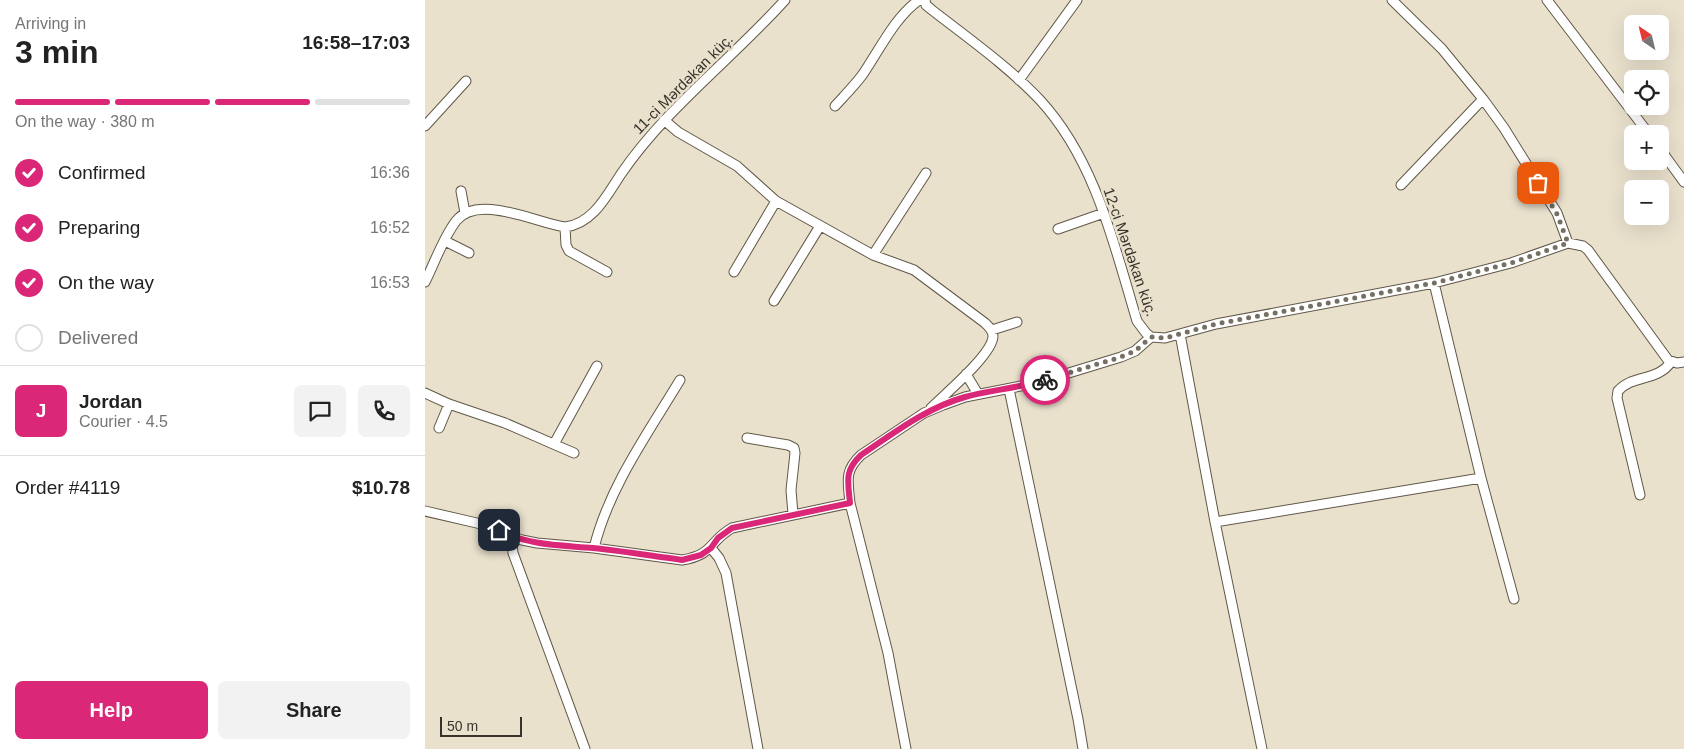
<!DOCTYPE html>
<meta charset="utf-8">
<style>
body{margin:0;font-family:Arial,sans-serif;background:#f2f2f2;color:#222;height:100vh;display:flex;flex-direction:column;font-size:19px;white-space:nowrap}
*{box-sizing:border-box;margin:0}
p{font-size:16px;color:#767676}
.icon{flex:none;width:28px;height:28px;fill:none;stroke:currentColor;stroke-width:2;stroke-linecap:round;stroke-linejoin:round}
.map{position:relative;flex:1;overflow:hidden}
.panel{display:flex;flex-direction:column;background:#fff;width:425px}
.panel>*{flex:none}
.needle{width:32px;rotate:325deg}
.fabs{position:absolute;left:1199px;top:15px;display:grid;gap:10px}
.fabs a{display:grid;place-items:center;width:45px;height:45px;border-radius:8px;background:#fff;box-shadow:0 5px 20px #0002;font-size:25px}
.scale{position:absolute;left:15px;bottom:12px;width:82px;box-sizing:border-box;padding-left:5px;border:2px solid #37332c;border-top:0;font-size:14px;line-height:18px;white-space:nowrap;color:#37332c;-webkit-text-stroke:4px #eae1cd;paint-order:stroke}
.pin{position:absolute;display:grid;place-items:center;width:42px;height:42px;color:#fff;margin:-21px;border-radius:10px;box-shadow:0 2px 8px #0006}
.courier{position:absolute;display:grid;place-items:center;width:50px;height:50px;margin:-25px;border:4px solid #db2777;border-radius:50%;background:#fff;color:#222;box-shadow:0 1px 6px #0007}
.headline em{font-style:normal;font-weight:700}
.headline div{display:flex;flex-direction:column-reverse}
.headline{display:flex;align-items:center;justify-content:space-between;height:85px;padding:0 15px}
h1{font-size:32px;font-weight:700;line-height:38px}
.bar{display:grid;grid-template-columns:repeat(4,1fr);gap:8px 5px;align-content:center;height:60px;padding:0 15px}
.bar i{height:6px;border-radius:4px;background:#e0e0e0}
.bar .current{background:#db2777}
.bar p{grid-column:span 4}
.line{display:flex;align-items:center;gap:12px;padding:0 15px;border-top:1px solid #e0e0e0}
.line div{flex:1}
.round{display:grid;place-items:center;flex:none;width:52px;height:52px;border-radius:8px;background:#f2f2f2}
ol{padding:0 15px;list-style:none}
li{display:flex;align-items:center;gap:15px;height:55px}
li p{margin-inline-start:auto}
li .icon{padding:5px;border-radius:50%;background:#db2777;color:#fff;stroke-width:4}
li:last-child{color:#767676}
li i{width:28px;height:28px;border:2px solid #e0e0e0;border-radius:50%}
.cta{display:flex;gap:10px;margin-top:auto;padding:10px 15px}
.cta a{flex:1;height:58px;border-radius:8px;background:#db2777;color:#fff;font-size:20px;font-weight:700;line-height:58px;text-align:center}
.cta a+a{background:#f2f2f2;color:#222}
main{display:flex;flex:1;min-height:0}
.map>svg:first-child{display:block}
</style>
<main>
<section class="panel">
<div class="headline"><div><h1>3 min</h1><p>Arriving in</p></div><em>16:58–17:03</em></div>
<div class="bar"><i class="current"></i><i class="current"></i><i class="current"></i><i></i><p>On the way · 380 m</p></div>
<ol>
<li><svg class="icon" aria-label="check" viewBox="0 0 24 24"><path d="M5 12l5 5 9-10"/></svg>Confirmed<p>16:36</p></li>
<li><svg class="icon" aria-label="check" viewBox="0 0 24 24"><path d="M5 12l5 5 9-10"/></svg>Preparing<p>16:52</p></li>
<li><svg class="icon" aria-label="check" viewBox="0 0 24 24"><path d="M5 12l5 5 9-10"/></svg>On the way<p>16:53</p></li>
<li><i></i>Delivered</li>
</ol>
<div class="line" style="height:90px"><b class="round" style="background:#db2777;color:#fff">J</b><div><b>Jordan</b><p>Courier · 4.5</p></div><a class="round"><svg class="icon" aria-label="chat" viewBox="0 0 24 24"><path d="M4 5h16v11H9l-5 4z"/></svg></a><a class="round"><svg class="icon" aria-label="phone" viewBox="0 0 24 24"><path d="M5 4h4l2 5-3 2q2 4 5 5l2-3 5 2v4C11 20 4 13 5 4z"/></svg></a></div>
<div class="line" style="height:65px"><div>Order #4119</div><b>$10.78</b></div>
<div class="cta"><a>Help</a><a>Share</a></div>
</section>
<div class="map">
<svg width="1259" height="749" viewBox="0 0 1259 749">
<rect width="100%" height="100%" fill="#eae1cd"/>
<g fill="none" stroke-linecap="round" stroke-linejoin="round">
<defs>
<path id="street" d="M 500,0 L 501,5 L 507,10 C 543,38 584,67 615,100 C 671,161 689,245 712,321 L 721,333 L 726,337 L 740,338 L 791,324 L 1009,283 L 1086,263 L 1143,243 L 1158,246 L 1163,250 L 1243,360 L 1252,363 L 1259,362
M 967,0 L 1017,49 L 1058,99 L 1079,128 L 1132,213 L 1143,243
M 1122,0 L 1224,134
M 594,80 L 652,0
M 410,106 C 420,95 430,85 438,74 C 455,49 470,17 494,0
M 239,120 L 253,132 L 312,166 L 351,201 L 448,255 L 489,270 L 560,323 C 564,327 568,330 568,336 C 568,354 520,394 506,408
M 0,126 L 41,81
M 1235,149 L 1259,182
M 976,185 L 1058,99
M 36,191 L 40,213
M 140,227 L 141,245 L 144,251 L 182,272
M 633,229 L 679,213
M 20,241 L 44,253
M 448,255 L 501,173
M 309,272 L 351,201
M 0,282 C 10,262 18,238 31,221 C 53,193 111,223 140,227 C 168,224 182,195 196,174 C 241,108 307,59 360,0
M 1009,283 L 1056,478 L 1089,599
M 349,301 L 395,226
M 567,330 L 592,322
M 755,334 L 790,522 L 837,749
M 541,374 L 553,394
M 584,389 L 653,719 L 658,749
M 0,393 L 24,404 L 80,423 L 149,453
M 14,428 L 24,404
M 322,438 L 363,445 L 369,448 L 370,453 L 366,490 L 368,514
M 129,444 L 172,366
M 1215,495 L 1192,398 L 1193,391 C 1208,374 1232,382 1246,362
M 425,503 L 463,653 L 481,749
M 0,511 L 56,524 L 97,540 L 112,543 L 169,548 L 257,560 C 289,555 284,541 307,528 L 425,503 C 423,481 419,471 436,455 L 499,413 L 518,405 L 540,397 L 611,383 L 696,357 L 710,351 L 726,337
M 790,522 L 1056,478
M 86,536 L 88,553 L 160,749
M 169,548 C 184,487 223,433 255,380
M 286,548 L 294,558 L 301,573 L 333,749"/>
</defs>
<!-- street casing -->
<use href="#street" stroke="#605847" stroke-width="11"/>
<!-- street -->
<use href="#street" stroke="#fff" stroke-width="9"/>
</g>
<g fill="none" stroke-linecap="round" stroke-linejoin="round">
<!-- done -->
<path stroke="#767064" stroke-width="5" stroke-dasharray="0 9" d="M 620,380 L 696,357 L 710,351 L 726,337 L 740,338 L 791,324 L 1009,283 L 1086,263 L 1143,243 L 1132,214 L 1113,183"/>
<!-- route -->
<path stroke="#db2777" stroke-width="6" d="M 74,530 C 105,546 134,545 168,548 C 198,551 227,556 257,560 L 276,555 L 286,548 L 293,538 L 307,528 L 425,503 C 423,481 419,471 436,455 C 469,433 501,408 540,397 C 566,390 593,388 620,380"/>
</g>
<g text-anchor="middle" stroke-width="5" stroke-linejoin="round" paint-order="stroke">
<!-- street labels -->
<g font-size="15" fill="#37332c" stroke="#eae1cd">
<text transform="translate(258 84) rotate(-45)" y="5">11-ci Mərdəkan küç.</text>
<text transform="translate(705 252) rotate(71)" y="5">12-ci Mərdəkan küç.</text>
</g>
</g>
</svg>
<div class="fabs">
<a><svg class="needle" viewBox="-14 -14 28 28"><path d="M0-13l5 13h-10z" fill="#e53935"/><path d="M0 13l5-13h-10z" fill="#767676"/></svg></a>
<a><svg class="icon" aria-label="locate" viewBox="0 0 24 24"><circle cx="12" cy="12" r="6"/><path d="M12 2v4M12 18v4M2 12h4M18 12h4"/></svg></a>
<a>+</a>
<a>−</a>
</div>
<div class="scale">50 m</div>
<div class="pin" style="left:1113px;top:183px;background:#ea580c"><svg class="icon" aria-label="bag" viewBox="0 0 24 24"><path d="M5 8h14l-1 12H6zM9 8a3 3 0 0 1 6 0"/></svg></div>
<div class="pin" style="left:74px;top:530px;background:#1f2937"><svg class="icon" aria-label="home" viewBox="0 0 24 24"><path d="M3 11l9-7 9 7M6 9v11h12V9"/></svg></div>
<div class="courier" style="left:620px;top:380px"><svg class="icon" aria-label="bike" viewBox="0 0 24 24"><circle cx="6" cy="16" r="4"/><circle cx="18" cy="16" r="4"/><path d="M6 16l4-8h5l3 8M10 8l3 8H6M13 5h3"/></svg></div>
</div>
</main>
